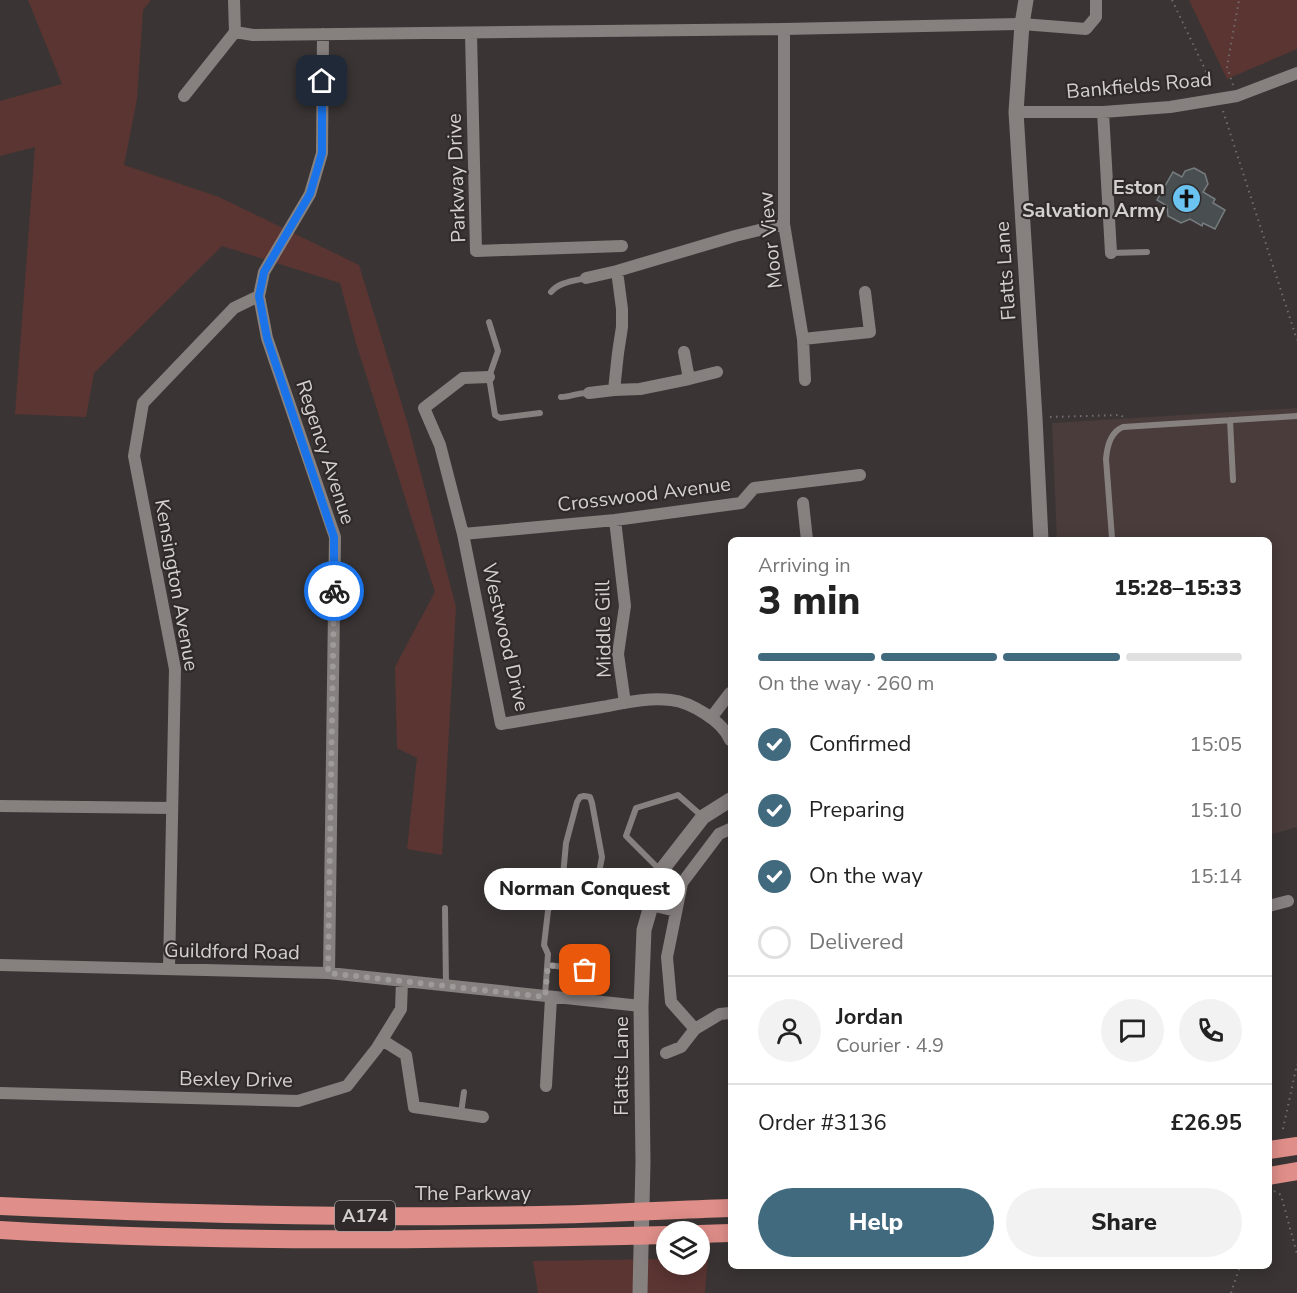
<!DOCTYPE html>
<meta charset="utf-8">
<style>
body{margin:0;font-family:"Nunito Sans",sans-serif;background:#f2f2f2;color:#222;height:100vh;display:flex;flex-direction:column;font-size:22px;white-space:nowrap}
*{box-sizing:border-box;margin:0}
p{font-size:20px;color:#767676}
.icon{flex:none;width:33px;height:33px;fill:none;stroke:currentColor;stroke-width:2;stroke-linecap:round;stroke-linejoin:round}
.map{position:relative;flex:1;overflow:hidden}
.sheet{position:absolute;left:728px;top:537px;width:544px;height:732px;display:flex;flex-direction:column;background:#fff;border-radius:9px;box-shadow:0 3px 15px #0003}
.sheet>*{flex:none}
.controls{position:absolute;left:656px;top:1221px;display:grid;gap:12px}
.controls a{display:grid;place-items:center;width:54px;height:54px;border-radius:50%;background:#fff;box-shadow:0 3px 15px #0003;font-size:30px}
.pin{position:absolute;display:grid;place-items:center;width:51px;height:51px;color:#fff;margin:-26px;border-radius:12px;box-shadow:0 3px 9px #0006}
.courier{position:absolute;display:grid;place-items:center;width:60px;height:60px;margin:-30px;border:4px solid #1a73e8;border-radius:50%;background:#fff;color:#222;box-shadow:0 2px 8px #0007}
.bubble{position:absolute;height:42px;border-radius:21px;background:#fff;box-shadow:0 3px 15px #0003;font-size:20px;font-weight:800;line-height:42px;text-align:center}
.head em{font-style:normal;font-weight:800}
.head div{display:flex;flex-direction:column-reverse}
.head{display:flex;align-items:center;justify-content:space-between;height:102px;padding:0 30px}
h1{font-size:39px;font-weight:800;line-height:45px}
.bar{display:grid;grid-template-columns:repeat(4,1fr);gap:9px 6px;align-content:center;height:72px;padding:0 30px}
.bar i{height:8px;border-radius:4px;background:#e0e0e0}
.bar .active{background:#426a7f}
.bar p{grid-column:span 4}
.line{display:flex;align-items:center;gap:15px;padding:0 30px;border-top:2px solid #e0e0e0}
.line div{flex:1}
.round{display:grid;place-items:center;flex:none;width:63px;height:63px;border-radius:32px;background:#f2f2f2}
ol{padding:0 30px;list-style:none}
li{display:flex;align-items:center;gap:18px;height:66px}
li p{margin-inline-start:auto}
li .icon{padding:6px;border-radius:50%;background:#426a7f;color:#fff;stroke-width:4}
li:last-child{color:#767676}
li i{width:33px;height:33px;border:3px solid #e0e0e0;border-radius:50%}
.cta{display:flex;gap:12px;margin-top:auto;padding:12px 30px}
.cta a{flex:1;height:69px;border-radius:36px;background:#426a7f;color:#fff;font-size:24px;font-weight:800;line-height:69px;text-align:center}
.cta a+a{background:#f2f2f2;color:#222}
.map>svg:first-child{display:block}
</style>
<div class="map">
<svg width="1297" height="1293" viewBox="0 0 1297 1293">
<rect width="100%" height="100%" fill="#3a3534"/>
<!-- built -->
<path fill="#493c3b" d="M 1297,408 L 1297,827 L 1269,835 L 1269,540 L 1057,540 L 1052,423 Z"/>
<!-- green -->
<path fill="#5b3532" d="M 28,0 L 151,0 L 143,10 L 137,99 L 124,165 L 219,197 L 359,265 L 407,421 L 456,607 L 442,855 L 407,849 L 417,758 L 397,748 L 395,667 L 435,592 L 356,343 L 340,283 L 222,246 L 94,373 L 86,417 L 15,414 L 35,147 L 0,156 L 0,101 L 62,84 Z
M 1189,0 L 1297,0 L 1297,49 L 1227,79 Z
M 708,1257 L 705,1293 L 538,1293 L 533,1261 L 666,1259 L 666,1264 L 699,1264 L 699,1258 Z"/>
<!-- building -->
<path fill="#494e51" stroke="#767c7f" stroke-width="1.5" d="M 1194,168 L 1205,174 L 1208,184 L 1203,192 L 1215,199 L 1213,203 L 1225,210 L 1215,229 L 1203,223 L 1202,226 L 1190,219 L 1181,223 L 1168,216 L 1167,206 L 1157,200 L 1173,172 L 1182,177 L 1185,171 Z"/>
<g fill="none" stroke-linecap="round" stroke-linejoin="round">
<!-- path -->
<path stroke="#736e6e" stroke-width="2" stroke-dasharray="1.5 4.5" stroke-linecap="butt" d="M 1172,0 L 1213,86
M 1233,85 L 1227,67 L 1239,0
M 1223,111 L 1297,340
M 1050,417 L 1121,415 L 1124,418
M 1283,1129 L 1297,1064
M 1274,1191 L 1281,1195 L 1297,1254
M 1231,1293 L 1240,1266"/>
<!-- lane -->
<path stroke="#86807f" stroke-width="6" d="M 1111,253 L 1147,252
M 551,292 C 559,282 574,281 586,278
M 489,322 L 498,351 L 489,377 L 495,415 L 500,418 L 540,413
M 561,397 C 571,397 579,392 589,393
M 1230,420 L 1233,480
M 1112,538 L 1106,459 C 1107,447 1110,432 1123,427 L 1297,416
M 660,870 L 626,836 L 636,808 L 678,795 L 703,817
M 445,908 L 446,985
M 548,965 L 604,972
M 545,996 L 548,954 L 544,945 L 548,911 C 551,901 558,896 562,887 L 566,843 L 577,802 L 580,797 L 584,796 L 590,797 L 592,803 L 602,857 L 598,878 L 594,879 L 563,877
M 461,1113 L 464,1092"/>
<!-- street -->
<path stroke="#86807f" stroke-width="12" d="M 784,29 L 784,224 L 803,339 L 870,332 L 865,292
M 235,32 L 253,35 L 784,29 L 1022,24 L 1086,29 L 1096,17 L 1096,0
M 471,33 L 476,251 L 622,246
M 323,34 L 322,153 L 310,194 L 264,272 L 259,296 L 267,338 L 335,537 L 329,973
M 184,96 L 235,32 L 234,0
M 1016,112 L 1103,112 L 1170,107 L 1237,96 L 1297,73
M 1103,112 L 1111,253
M 586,278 L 617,271
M 803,339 L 805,380
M 489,377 L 463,378 L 424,408 L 440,445 L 463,534 L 501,724 C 535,718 568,713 602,707 C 624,703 648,697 671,700 C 690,702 723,721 730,740
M 689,379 L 717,372
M 614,390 L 640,389 L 689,379 L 684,352
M 589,393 L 614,390 L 618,353 L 622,327 L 622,309 L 617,271 L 735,236 L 784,224
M 803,503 L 807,540
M 615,520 L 625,606 L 618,654 L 625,703
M 463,534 L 615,520 L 741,503 L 754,488 L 860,475
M 711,718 L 730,693
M 0,806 L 172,808
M 651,905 L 676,911
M 1269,906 L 1288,901
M 0,965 L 329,973 L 641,1006
M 169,969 L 175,669 L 134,456 L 143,403 L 234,308 L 259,296
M 695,1029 L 671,1002 L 667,957 L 682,883 L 719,834 L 730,829
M 382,1040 L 406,1055 L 414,1107 L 483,1117
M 666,1053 L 681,1047 L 695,1029 L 720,1014 L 730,1013
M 546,1086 L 551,998
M 0,1093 L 298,1101 L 347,1086 L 377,1048 L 401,1009 L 402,981"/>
<!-- secondary -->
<path stroke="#86807f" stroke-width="15" d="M 1026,0 L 1022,24 L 1016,112 L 1035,418 L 1041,540
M 640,1293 L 643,1162 L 641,1006 L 644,930 L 661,871 L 703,817 L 730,800"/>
<!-- highway -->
<path stroke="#df8e89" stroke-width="18" d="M 1269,1150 L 1297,1146
M 1269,1176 L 1297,1171
M 0,1206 C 180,1214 360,1219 540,1215 C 603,1214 667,1210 730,1208
M 0,1230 C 222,1243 444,1240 666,1235
M 699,1234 L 730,1233"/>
</g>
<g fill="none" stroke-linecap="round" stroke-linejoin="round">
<!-- done -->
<path stroke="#9e9a99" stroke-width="6" stroke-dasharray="0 10.8" d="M 334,591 L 328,973 L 545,997 L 548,965 L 585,970"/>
<!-- route -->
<path stroke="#1a73e8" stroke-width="8" d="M 322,81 L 322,153 L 310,194 L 264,272 L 259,296 L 267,338 L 334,537 L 334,591"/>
</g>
<!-- icons -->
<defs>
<symbol id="church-disc" viewBox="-11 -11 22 22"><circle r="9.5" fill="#6ac3f1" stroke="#302b2a"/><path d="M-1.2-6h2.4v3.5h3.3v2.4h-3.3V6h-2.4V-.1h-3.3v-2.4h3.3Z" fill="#111"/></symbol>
</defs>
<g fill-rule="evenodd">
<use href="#church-disc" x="1170" y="182" width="33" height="33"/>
</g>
<g text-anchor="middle" stroke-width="4.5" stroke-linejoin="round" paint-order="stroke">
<!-- shield labels -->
<rect fill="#302b2a" stroke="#a39e9e" stroke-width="1.5" x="335" y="1201" width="60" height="30" rx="4.5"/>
<g font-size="18" font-weight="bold" fill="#d4d0d0">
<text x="365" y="1222">A174</text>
</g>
<!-- street labels -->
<g font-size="20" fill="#d4d0d0" stroke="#302b2a">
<text transform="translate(1139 85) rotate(-5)" y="7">Bankfields Road</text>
<text transform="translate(456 178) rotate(-92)" y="7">Parkway Drive</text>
<text transform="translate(770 240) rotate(-96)" y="7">Moor View</text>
<text transform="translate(1005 271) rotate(-94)" y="7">Flatts Lane</text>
<text transform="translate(326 452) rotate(72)" y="7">Regency Avenue</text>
<text transform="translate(644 494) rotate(-7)" y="7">Crosswood Avenue</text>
<text transform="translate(177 585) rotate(80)" y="7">Kensington Avenue</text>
<text transform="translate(603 629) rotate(-91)" y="7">Middle Gill</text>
<text transform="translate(506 637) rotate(77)" y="7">Westwood Drive</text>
<text transform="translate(232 951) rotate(1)" y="7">Guildford Road</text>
<text transform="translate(621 1066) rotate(-90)" y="7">Flatts Lane</text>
<text transform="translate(236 1079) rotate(1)" y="7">Bexley Drive</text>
<text x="473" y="1200">The Parkway</text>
</g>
<!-- poi labels -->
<g font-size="20" font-weight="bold" fill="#d4d0d0" stroke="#302b2a" text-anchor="end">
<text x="1165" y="194">Eston<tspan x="1165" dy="23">Salvation Army</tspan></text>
</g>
</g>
</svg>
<div class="controls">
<a><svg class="icon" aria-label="layers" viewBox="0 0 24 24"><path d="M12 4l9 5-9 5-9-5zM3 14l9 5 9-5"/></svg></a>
</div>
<div class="pin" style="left:585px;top:970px;background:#ea580c"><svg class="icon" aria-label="bag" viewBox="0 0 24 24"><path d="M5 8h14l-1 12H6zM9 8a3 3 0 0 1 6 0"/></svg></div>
<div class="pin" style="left:322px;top:81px;background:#1f2937"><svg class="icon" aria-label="home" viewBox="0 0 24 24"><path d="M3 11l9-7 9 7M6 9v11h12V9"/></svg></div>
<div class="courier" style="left:334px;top:591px"><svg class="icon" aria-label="bike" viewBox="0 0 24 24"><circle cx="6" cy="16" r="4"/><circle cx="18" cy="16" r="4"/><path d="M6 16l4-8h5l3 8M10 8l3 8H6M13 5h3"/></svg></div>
<div class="bubble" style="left:484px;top:868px;width:201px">Norman Conquest</div>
<section class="sheet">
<div class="head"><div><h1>3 min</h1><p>Arriving in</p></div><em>15:28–15:33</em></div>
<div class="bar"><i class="active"></i><i class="active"></i><i class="active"></i><i></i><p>On the way · 260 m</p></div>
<ol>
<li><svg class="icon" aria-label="check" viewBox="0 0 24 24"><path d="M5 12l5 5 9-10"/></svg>Confirmed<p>15:05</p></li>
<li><svg class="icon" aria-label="check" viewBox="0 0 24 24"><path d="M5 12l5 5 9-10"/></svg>Preparing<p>15:10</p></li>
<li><svg class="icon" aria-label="check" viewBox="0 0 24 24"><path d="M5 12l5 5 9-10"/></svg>On the way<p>15:14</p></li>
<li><i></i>Delivered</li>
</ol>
<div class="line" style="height:108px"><a class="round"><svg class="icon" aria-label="person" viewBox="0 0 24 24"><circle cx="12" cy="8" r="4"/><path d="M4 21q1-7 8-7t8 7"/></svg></a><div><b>Jordan</b><p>Courier · 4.9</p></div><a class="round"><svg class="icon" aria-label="chat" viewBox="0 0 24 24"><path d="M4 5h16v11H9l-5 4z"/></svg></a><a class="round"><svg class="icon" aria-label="phone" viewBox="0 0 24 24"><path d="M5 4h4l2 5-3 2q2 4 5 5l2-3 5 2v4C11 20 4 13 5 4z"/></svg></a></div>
<div class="line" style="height:78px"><div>Order #3136</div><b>£26.95</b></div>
<div class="cta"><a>Help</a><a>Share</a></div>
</section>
</div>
